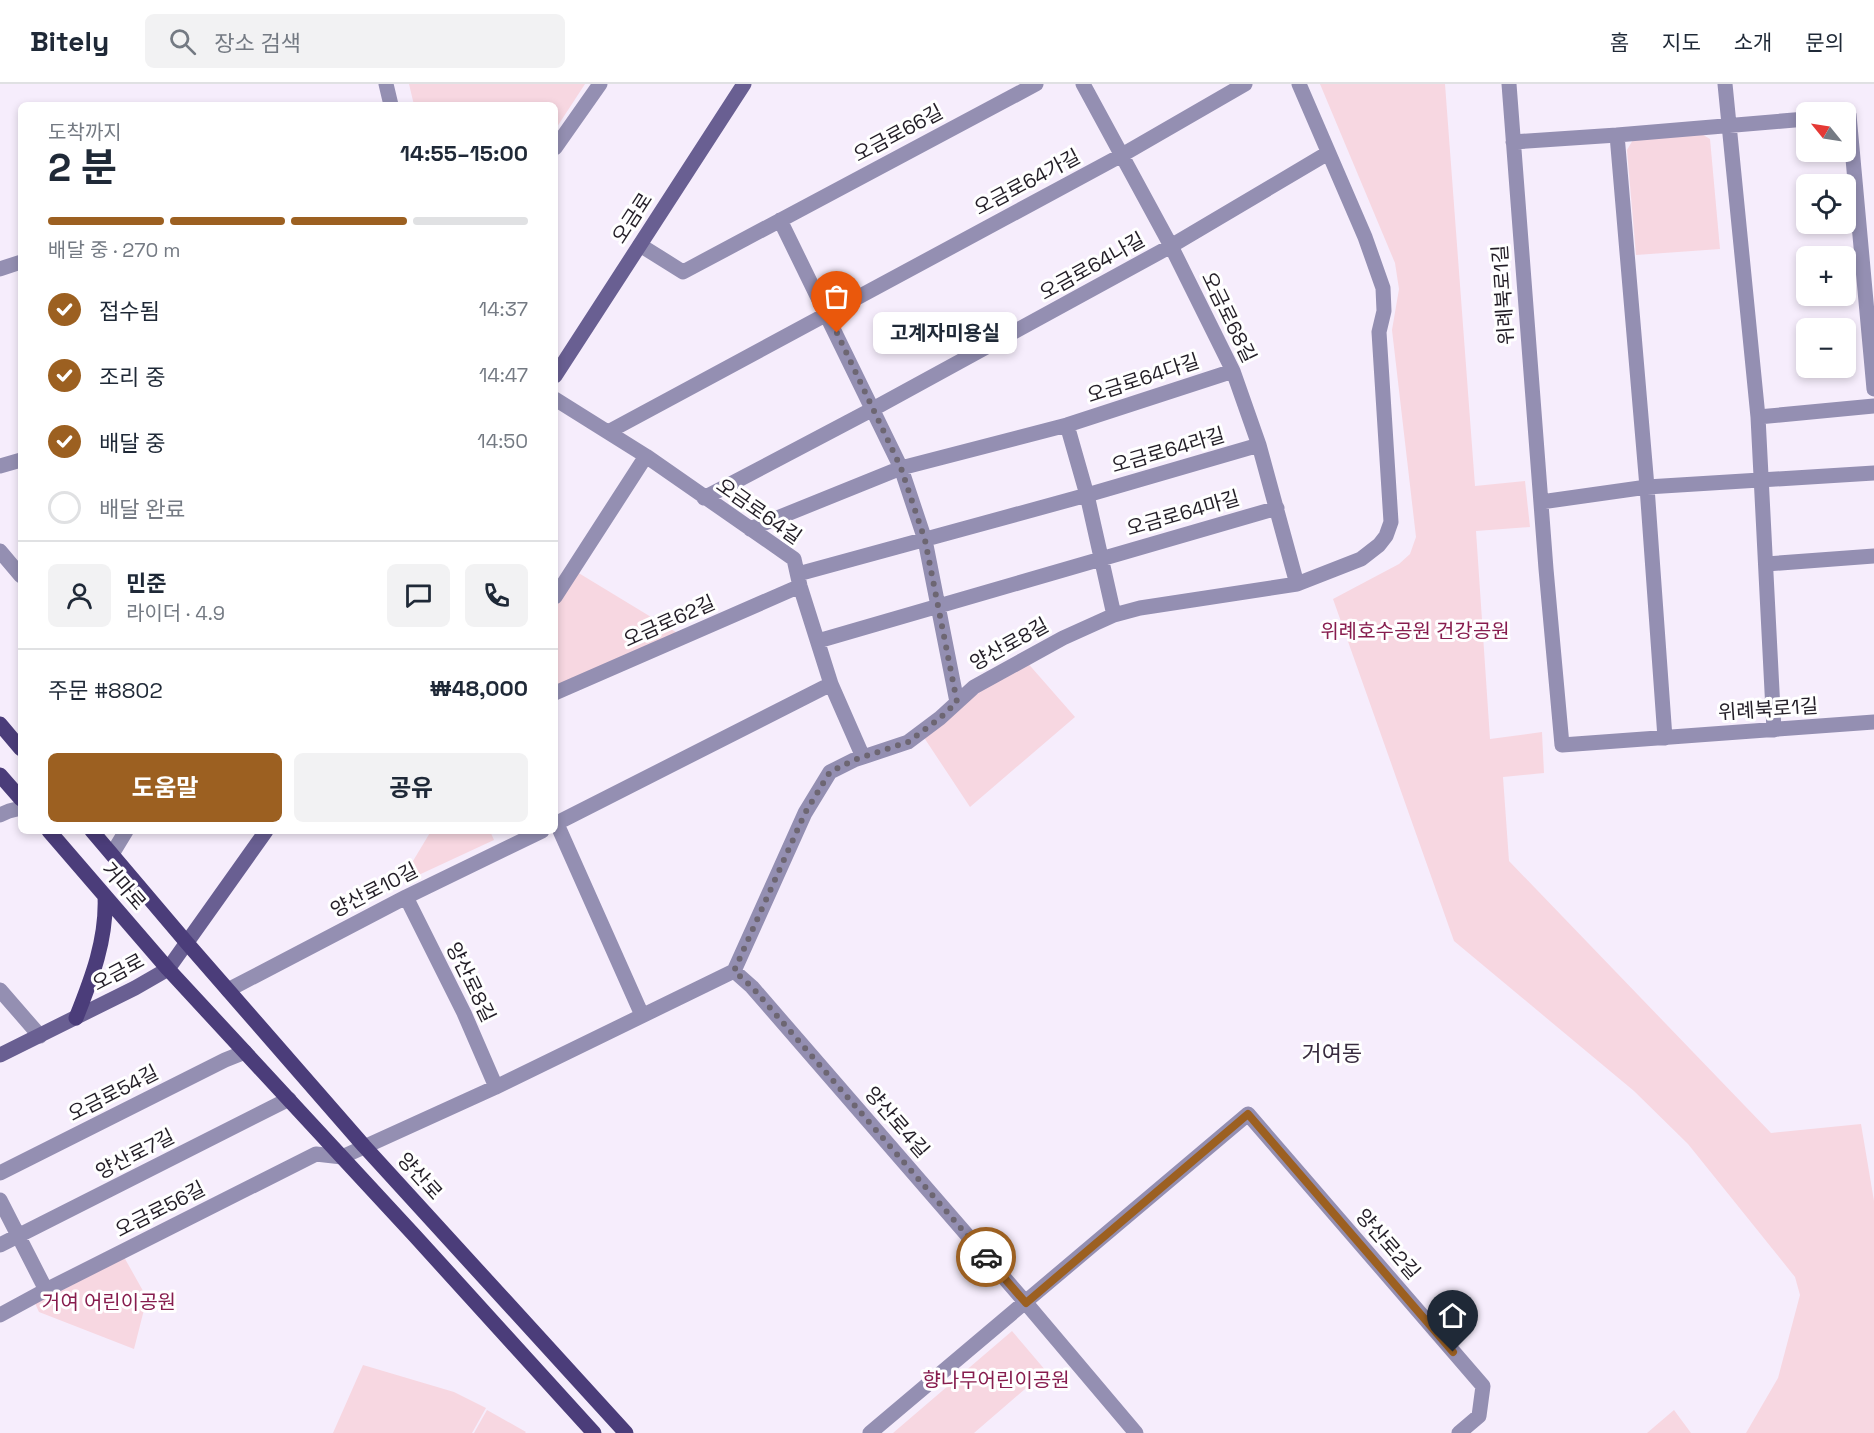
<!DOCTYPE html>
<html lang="ko">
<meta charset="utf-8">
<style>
body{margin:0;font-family:"Space Grotesk","Noto Sans KR",sans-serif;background:#f2f2f3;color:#1f2937;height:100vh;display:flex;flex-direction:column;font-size:22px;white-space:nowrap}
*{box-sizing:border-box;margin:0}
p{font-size:20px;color:#747a83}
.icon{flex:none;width:33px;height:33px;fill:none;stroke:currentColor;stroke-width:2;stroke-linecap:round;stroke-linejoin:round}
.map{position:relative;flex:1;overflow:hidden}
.panel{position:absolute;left:18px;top:18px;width:540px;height:732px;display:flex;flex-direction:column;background:#fff;border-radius:9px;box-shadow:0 3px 9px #0003}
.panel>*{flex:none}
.needle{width:39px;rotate:300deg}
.controls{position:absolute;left:1796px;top:18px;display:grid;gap:12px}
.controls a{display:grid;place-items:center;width:60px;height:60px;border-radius:9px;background:#fff;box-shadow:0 3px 9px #0003;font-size:30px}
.pin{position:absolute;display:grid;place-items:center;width:51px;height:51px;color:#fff;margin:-62px -26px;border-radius:50% 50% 50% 0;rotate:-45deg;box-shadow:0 0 6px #0007}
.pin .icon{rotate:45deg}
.courier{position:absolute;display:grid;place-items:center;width:60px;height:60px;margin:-30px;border:4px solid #9c6021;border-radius:50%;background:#fff;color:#222;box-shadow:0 2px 8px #0007}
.bubble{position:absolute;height:42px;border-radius:9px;background:#fff;box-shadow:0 3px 9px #0003;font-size:20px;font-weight:700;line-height:42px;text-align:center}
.head em{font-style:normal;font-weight:700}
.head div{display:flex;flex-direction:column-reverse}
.head{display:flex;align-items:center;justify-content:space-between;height:102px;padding:0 30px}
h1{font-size:39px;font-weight:700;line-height:45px}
.bar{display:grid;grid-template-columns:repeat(4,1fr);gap:9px 6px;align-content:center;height:72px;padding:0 30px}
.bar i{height:8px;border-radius:4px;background:#e0e1e3}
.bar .current{background:#9c6021}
.bar p{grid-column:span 4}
.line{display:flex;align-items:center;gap:15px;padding:0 30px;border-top:2px solid #e0e1e3}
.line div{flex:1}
.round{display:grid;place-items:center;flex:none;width:63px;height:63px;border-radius:9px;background:#f2f2f3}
ol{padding:0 30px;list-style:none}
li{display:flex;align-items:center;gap:18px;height:66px}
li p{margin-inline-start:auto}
li .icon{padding:6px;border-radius:50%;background:#9c6021;color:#fff;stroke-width:4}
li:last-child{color:#747a83}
li i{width:33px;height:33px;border:3px solid #e0e1e3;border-radius:50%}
.button{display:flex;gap:12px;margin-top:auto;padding:12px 30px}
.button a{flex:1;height:69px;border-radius:9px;background:#9c6021;color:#fff;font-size:24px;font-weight:700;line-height:69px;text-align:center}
.button a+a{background:#f2f2f3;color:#1f2937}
header{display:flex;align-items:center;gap:36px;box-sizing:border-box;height:84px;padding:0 30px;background:#fff;border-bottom:2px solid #e0e1e3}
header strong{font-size:28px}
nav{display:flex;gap:33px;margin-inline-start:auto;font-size:21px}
.search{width:420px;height:54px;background:#f2f2f3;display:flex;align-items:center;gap:15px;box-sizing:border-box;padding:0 21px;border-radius:9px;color:#747a83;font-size:22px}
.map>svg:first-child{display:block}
</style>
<header>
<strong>Bitely</strong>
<div class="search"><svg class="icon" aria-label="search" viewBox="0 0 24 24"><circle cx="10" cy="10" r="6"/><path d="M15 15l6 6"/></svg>장소 검색</div>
<nav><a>홈</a><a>지도</a><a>소개</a><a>문의</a></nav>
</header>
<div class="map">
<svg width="1874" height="1349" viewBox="0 0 1874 1349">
<rect width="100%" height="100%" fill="#f6edfc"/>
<!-- green -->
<path fill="#f7d7e1" d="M 409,0 L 585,0 L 555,46 L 555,21 L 414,21 Z
M 1320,0 L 1445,0 L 1475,402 L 1525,397 L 1530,443 L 1476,447 L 1490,655 L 1542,648 L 1544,689 L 1503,693 L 1509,777 L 1771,1049 L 1861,1040 L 1874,1117 L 1874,1349 L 1746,1349 L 1778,1294 L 1800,1211 L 1795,1193 L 1688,1060 L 1634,1007 L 1454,857 L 1333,515 L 1399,480 L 1410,470 L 1416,453 L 1392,246 L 1399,205 L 1395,179 Z
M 1700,49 L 1710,55 L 1720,165 L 1636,171 L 1627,66 L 1634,54 Z
M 572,485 L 684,553 L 555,609 L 555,513 Z
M 1025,576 L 1075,633 L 970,723 L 921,649 Z
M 431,747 L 490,747 L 494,756 L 410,795 L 404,792 Z
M 124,1173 L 147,1214 L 134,1265 L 39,1228 L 34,1217 Z
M 1012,1247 L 1046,1287 L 974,1349 L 893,1349 Z
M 363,1281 L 454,1308 L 486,1324 L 472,1349 L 333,1349 Z
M 487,1326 L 526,1348 L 525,1349 L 474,1349 Z
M 1674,1326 L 1691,1349 L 1647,1349 Z"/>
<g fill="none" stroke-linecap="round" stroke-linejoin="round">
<!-- minor -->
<path stroke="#948fb2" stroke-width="15" d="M 386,0 L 391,21
M 1083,0 L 1171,162 L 1233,287 L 1259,361 L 1297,500
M 1509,0 L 1546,485 L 1562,661 L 1874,638
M 1725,0 L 1758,333 L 1774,646
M 1845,32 L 1849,31 L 1874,305
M 1617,51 L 1647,403 L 1665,654
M 1513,58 L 1617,51 L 1806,35
M 555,64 L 600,0
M 780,136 L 901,384 L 925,456 L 957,618
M 640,161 L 683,188 L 1036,0
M 0,185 L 21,178
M 555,315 L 646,372 L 794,475 L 800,502 L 831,600 L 863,673
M 1758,333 L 1874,322
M 1067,341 L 1087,411 L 1114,531
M 608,348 L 1122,71 L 1245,0
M 0,382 L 21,376
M 704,414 L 873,325 L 1171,162 L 1328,69
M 1541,418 L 1647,403 L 1874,389
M 750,445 L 901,384 L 1067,341 L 1233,287
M 0,467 L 21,492
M 1766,480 L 1874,472
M 798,490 L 1087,411 L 1259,361
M 555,513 L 646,372
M 818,557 L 1277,424
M 555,609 L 800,502
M 0,731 L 9,727 L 21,724
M 555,740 L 831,600
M 557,740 L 642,931
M 112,770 L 126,747
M 406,813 L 464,929 L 496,1003
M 734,887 L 752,903 L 1026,1219 L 1136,1349
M 0,906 L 40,952
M 228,906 L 406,813 L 542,747
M 0,1089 L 225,976 L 245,968
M 0,1116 L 46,1206
M 0,1161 L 289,1015
M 0,1231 L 46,1206 L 316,1070 L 342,1073 L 496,1003 L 734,887 L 805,729 L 830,688 L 854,676 L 908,658 L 940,634 L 974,603 L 1063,554 L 1114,531 L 1140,524 L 1297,500 L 1361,475 L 1379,461 L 1386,452 L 1391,438 L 1379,248 L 1384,227 L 1383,204 L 1365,153 L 1299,0
M 870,1349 L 1248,1030 L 1483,1302 L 1479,1332 L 1459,1349"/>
<!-- secondary -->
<path stroke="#695f92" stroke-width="15" d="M 555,292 L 744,0
M 0,971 L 135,904 L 168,885 L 266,747"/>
<!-- primary -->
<path stroke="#4b3d7a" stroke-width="15" d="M 0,640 L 21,665
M 0,691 L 21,715
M 49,747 L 168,885 L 415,1152 L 594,1349
M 92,747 L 187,859 L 364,1062 L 626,1349
M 76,934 C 92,894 107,855 105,812"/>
</g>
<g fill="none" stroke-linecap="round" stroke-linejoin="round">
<!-- done -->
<path stroke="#6d6672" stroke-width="6" stroke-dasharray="0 10.8" d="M 837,249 L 901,384 L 925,456 L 957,618 L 940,634 L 908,658 L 854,676 L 830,688 L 805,729 L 734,887 L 752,903 L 986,1173"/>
<!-- route -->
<path stroke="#9c6021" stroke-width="8" d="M 986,1173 L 1026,1219 L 1248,1030 L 1453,1268"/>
</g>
<g text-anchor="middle" stroke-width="6" stroke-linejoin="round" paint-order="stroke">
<!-- street labels -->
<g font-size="20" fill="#231e27" stroke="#fff">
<text transform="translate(898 49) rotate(-28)" y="7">오금로66길</text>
<text transform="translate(1027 98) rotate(-28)" y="7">오금로64가길</text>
<text transform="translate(632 134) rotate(-57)" y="7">오금로</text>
<text transform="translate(1092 182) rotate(-29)" y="7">오금로64나길</text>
<text transform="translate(1503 211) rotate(-94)" y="7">위례북로1길</text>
<text transform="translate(1229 233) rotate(64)" y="7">오금로68길</text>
<text transform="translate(1143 294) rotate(-18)" y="7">오금로64다길</text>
<text transform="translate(1168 366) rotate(-16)" y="7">오금로64라길</text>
<text transform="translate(759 427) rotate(35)" y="7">오금로64길</text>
<text transform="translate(1183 429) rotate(-16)" y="7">오금로64마길</text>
<text transform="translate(669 537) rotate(-24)" y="7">오금로62길</text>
<text transform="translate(1009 560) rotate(-29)" y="7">양산로8길</text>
<text transform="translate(1768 625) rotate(-4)" y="7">위례북로1길</text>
<text transform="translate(124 802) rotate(49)" y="7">거마로</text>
<text transform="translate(374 806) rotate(-27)" y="7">양산로10길</text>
<text transform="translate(118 888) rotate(-28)" y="7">오금로</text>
<text transform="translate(471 898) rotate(64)" y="7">양산로8길</text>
<text transform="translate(113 1009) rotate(-27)" y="7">오금로54길</text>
<text transform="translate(897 1038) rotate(49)" y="7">양산로4길</text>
<text transform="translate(135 1070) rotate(-27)" y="7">양산로7길</text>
<text transform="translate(420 1092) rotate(48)" y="7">양산로</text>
<text transform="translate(160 1125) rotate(-27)" y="7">오금로56길</text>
<text transform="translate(1388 1160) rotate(49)" y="7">양산로2길</text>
</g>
<!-- park labels -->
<g font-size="20" fill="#871d4e" stroke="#fff">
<text x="1415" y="554">위례호수공원 건강공원</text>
<text x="109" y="1225">거여 어린이공원</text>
<text x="996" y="1303">향나무어린이공원</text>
</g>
<!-- quarter labels -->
<g font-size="22" fill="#382b3f" stroke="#fff">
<text x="1332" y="977">거여동</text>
</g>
</g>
</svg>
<div class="controls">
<a><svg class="needle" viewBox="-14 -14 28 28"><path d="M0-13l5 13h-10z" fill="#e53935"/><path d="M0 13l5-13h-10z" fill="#747a83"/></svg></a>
<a><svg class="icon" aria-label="locate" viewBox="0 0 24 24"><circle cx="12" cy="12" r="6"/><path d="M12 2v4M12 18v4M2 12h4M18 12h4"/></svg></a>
<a>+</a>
<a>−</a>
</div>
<div class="pin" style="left:837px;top:249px;background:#ea580c"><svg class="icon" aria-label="bag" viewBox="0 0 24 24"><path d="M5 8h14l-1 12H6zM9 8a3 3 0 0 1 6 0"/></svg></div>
<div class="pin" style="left:1453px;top:1268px;background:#1f2937"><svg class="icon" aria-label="home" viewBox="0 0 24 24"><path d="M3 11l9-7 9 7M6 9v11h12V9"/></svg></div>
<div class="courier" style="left:986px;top:1173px"><svg class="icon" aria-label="car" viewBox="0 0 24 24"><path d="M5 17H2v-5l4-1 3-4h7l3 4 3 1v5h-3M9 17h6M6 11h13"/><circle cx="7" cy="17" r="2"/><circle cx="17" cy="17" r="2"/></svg></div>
<div class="bubble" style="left:873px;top:228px;width:144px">고계자미용실</div>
<section class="panel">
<div class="head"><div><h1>2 분</h1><p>도착까지</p></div><em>14:55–15:00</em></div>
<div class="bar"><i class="current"></i><i class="current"></i><i class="current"></i><i></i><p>배달 중 · 270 m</p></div>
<ol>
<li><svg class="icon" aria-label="check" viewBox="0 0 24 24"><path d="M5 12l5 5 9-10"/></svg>접수됨<p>14:37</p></li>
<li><svg class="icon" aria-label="check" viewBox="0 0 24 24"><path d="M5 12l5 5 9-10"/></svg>조리 중<p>14:47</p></li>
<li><svg class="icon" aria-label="check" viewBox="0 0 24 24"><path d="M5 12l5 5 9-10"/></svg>배달 중<p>14:50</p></li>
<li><i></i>배달 완료</li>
</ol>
<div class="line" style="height:108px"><a class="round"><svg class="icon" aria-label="person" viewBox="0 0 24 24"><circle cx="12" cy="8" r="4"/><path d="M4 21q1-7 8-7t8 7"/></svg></a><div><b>민준</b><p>라이더 · 4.9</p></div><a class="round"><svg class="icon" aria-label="chat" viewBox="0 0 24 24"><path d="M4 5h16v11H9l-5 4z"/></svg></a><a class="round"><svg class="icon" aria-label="phone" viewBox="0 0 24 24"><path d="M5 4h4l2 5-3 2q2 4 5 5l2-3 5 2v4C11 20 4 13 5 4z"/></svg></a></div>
<div class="line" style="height:78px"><div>주문 #8802</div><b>₩48,000</b></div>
<div class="button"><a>도움말</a><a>공유</a></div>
</section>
</div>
